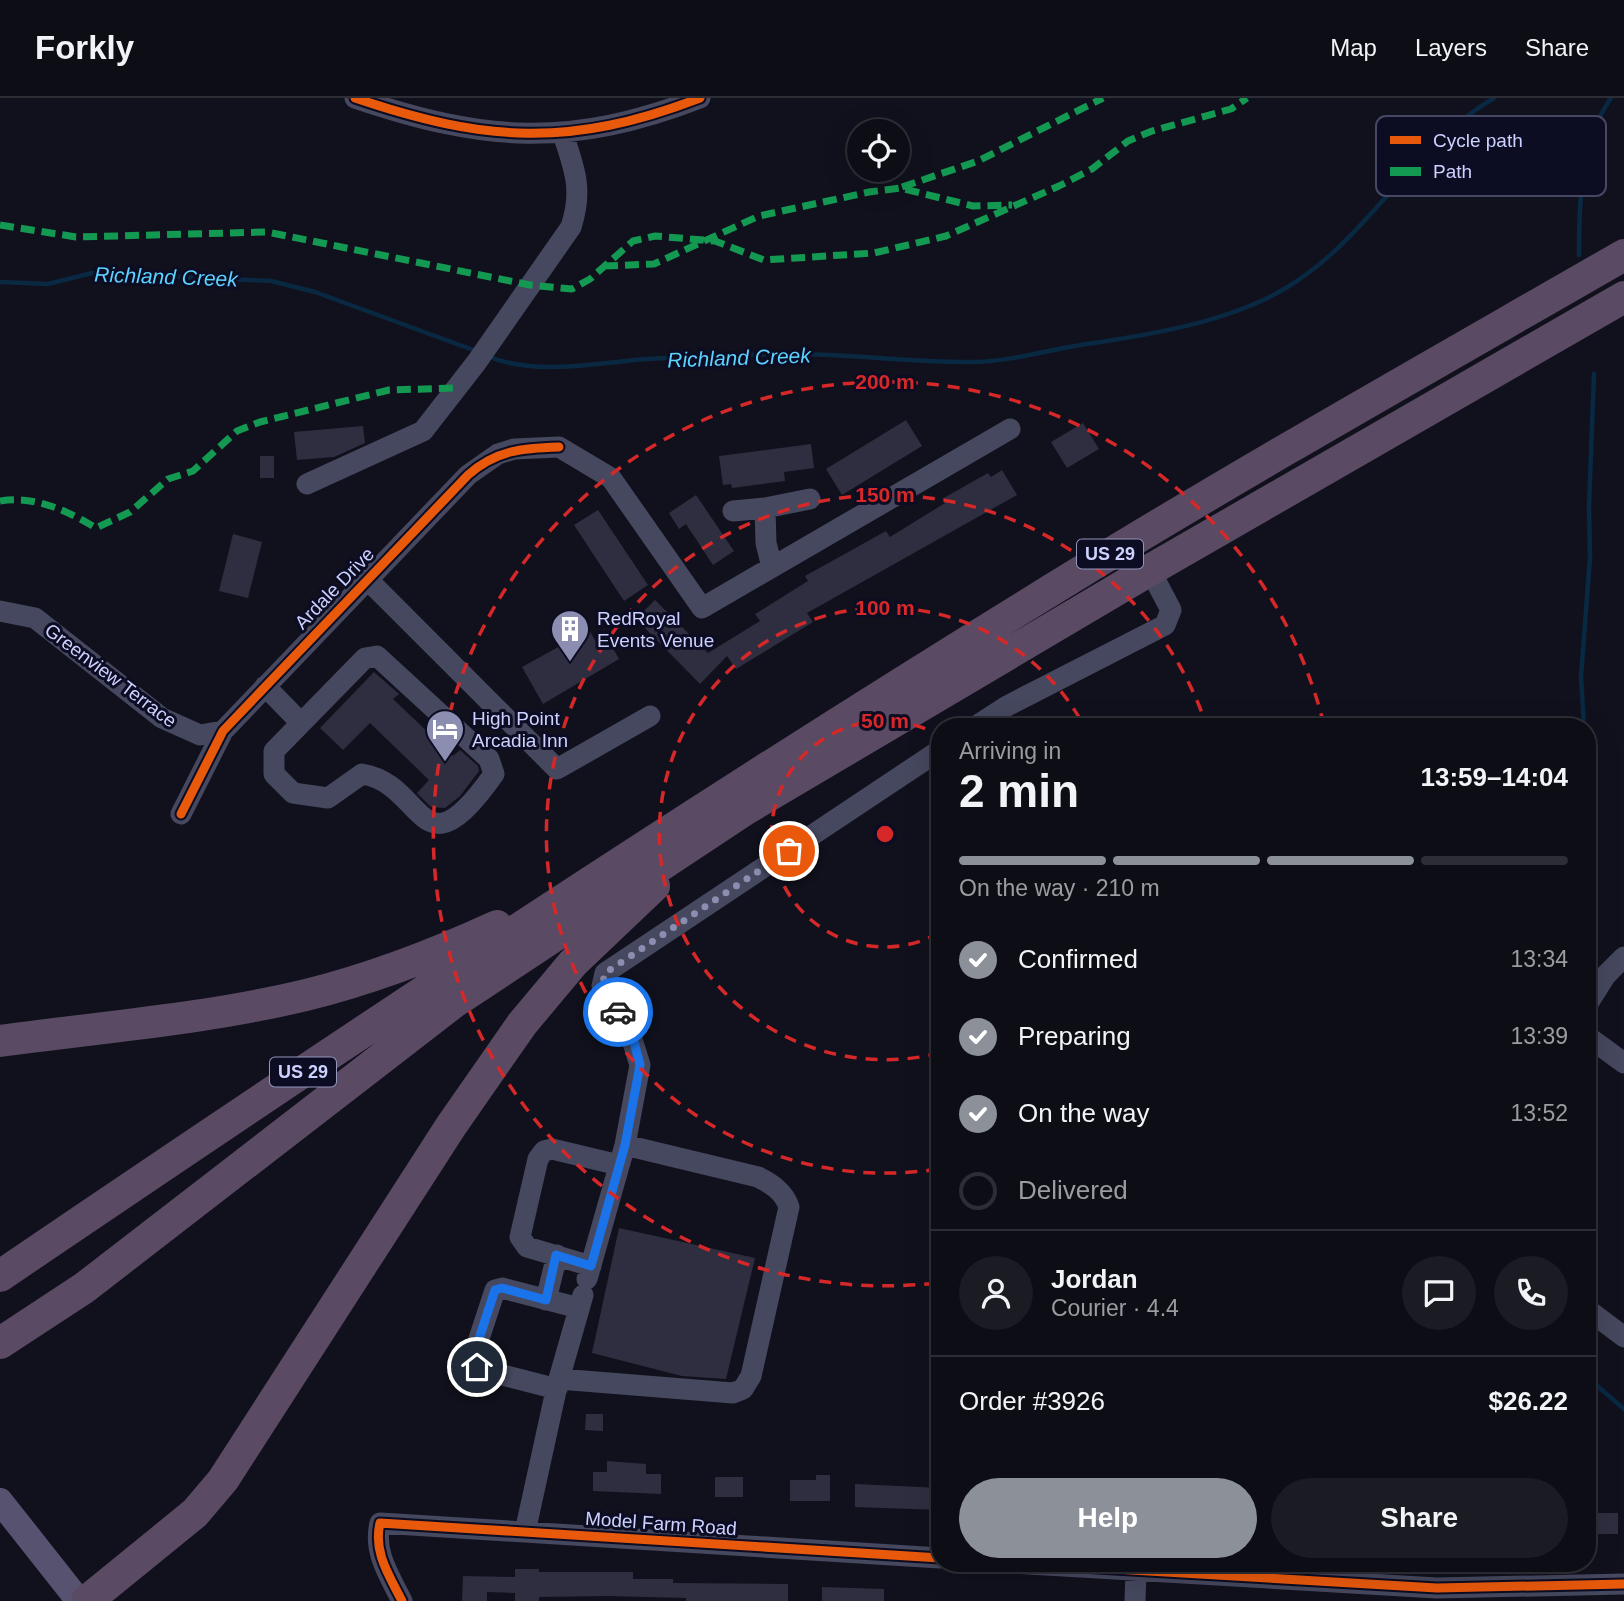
<!DOCTYPE html>
<meta charset="utf-8">
<style>
body{margin:0;font-family:Arial,sans-serif;background:#1b1b23;color:#f1f3f6;height:100vh;display:flex;flex-direction:column;font-size:26px;white-space:nowrap}
*{box-sizing:border-box;margin:0}
p{font-size:23px;color:#9a9ca1}
.icon{flex:none;width:38px;height:38px;fill:none;stroke:currentColor;stroke-width:2;stroke-linecap:round;stroke-linejoin:round}
.map{position:relative;flex:1;overflow:hidden}
.side{position:absolute;left:931px;top:620px;width:665px;height:854px;display:flex;flex-direction:column;background:#0d0d16;border-radius:28px;box-shadow:0 7px 28px #0002,0 0 0 2px #2d2d35}
.side>*{flex:none}
.controls{position:absolute;left:847px;top:21px;display:grid;gap:14px}
.controls a{display:grid;place-items:center;width:63px;height:63px;border-radius:50%;background:#0d0d16;box-shadow:0 7px 28px #0002,0 0 0 2px #2d2d35;font-size:35px}
.pin{position:absolute;display:grid;place-items:center;width:60px;height:60px;color:#fff;margin:-30px;border:4px solid #fff;border-radius:50%;box-shadow:0 2px 7px #0007}
.courier{position:absolute;display:grid;place-items:center;width:70px;height:70px;margin:-35px;border:5px solid #1a73e8;border-radius:50%;background:#fff;color:#222;box-shadow:0 2px 9px #0007}
.head em{font-style:normal;font-weight:700}
.head div{display:flex;flex-direction:column-reverse}
.head{display:flex;align-items:center;justify-content:space-between;height:119px;padding:0 28px}
h1{font-size:46px;font-weight:700;line-height:52px}
.bar{display:grid;grid-template-columns:repeat(4,1fr);gap:10px 7px;align-content:center;height:84px;padding:0 28px}
.bar i{height:9px;border-radius:5px;background:#2d2d35}
.bar .on{background:#8c9099}
.bar p{grid-column:span 4}
.line{display:flex;align-items:center;gap:18px;padding:0 28px;border-top:2px solid #2d2d35}
.line div{flex:1}
.round{display:grid;place-items:center;flex:none;width:74px;height:74px;border-radius:37px;background:#1b1b23}
ol{padding:0 28px;list-style:none}
li{display:flex;align-items:center;gap:21px;height:77px}
li p{margin-inline-start:auto}
li .icon{padding:7px;border-radius:50%;background:#8c9099;color:#fff;stroke-width:4}
li:last-child{color:#9a9ca1}
li i{width:38px;height:38px;border:4px solid #2d2d35;border-radius:50%}
.action{display:flex;gap:14px;margin-top:auto;padding:14px 28px}
.action a{flex:1;height:80px;border-radius:42px;background:#8c9099;color:#fff;font-size:28px;font-weight:700;line-height:80px;text-align:center}
.action a+a{background:#1b1b23;color:#f1f3f6}
header{display:flex;align-items:center;gap:42px;box-sizing:border-box;height:98px;padding:0 35px;background:#0d0d16;border-bottom:2px solid #2d2d35}
header strong{font-size:33px}
nav{display:flex;gap:38px;margin-inline-start:auto;font-size:24px}
.map>svg:first-child{display:block}
</style>
<header>
<strong>Forkly</strong>
<nav><a>Map</a><a>Layers</a><a>Share</a></nav>
</header>
<div class="map">
<svg width="1624" height="1503" viewBox="0 0 1624 1503">
<rect width="100%" height="100%" fill="#11111d"/>
<g fill="none" stroke-linecap="round" stroke-linejoin="round">
<!-- stream -->
<path stroke="#092842" stroke-width="4.5" d="M 1579,157 C 1579,104 1580,44 1611,0
M 0,184 L 48,186 L 92,175 L 271,183 L 315,194 L 476,253
M 487,258 C 542,281 609,261 667,260 C 709,259 751,256 793,256 C 853,256 914,265 974,264 C 1015,263 1054,250 1094,245 C 1154,236 1224,224 1279,194 C 1366,146 1409,50 1494,0
M 1584,628 L 1581,579 L 1590,459 L 1589,408 L 1594,276
M 1587,1279 L 1624,1311
M 1381,1477 L 1383,1465"/>
</g>
<!-- building -->
<path fill="#2f2e40" d="M 906,322 L 922,348 L 842,397 L 826,371 Z
M 1083,325 L 1099,351 L 1067,370 L 1051,344 Z
M 363,328 L 365,345 L 334,359 L 297,362 L 294,334 Z
M 811,346 L 814,370 L 784,374 L 785,383 L 732,390 L 731,386 L 723,387 L 719,358 Z
M 260,358 L 274,358 L 274,380 L 260,380 Z
M 1002,372 L 1017,397 L 807,515 L 813,524 L 736,571 L 727,558 L 700,586 L 636,521 L 655,502 L 708,555 L 760,523 L 755,516 L 808,483 L 805,478 L 886,433 L 890,439 L 945,405 L 942,401 L 988,375 L 991,379 Z
M 696,397 L 734,453 L 713,467 L 686,426 L 679,431 L 669,415 Z
M 598,412 L 648,487 L 624,503 L 574,427 Z
M 233,436 L 262,444 L 248,500 L 219,493 Z
M 589,532 L 596,544 L 606,538 L 619,561 L 543,606 L 522,569 Z
M 374,574 L 399,596 L 393,601 L 453,658 L 460,652 L 478,668 L 479,673 L 460,698 L 445,710 L 431,709 L 417,695 L 429,682 L 370,625 L 343,652 L 320,630 Z
M 619,1130 L 755,1160 L 726,1281 L 682,1278 L 592,1255 Z
M 586,1316 L 603,1316 L 603,1333 L 585,1332 Z
M 607,1363 L 646,1366 L 646,1376 L 661,1376 L 661,1396 L 593,1393 L 593,1374 L 607,1374 Z
M 816,1377 L 830,1377 L 830,1403 L 790,1403 L 790,1382 L 816,1382 Z
M 715,1379 L 743,1379 L 743,1399 L 715,1399 Z
M 855,1386 L 940,1390 L 940,1412 L 855,1409 Z
M 1587,1415 L 1618,1415 L 1618,1436 L 1587,1436 Z
M 515,1471 L 539,1471 L 539,1474 L 633,1474 L 633,1481 L 673,1481 L 673,1485 L 788,1486 L 788,1503 L 686,1503 L 686,1500 L 608,1498 L 539,1499 L 539,1503 L 515,1503 L 515,1495 L 487,1494 L 487,1503 L 462,1503 L 463,1478 L 515,1479 Z
M 822,1489 L 884,1491 L 884,1503 L 822,1503 Z"/>
<g fill="none" stroke-linecap="round" stroke-linejoin="round">
<!-- minor -->
<path stroke="#45485e" stroke-width="21" d="M 355,0 C 485,44 570,50 700,0
M 307,386 L 423,333 L 476,265 L 571,129 C 583,92 575,72 563,36
M 733,413 L 765,410
M 772,469 L 766,445 L 765,410 L 810,401
M 367,481 L 557,671 L 650,618
M 0,513 L 35,520 L 162,620 L 200,637 L 223,633
M 377,558 L 489,661 L 494,676 C 419,782 426,686 362,676 L 328,700 L 293,695 L 274,676 L 274,653 L 365,560 Z
M 265,588 L 301,625
M 976,628 L 1007,608 L 1165,527 L 1171,512 L 1150,472
M 181,716 L 223,633 L 468,377 L 498,356 L 514,351 L 559,349 L 611,380 L 702,510 L 1010,331
M 1587,907 L 1606,877 L 1624,859
M 1587,938 L 1624,965
M 591,1168 L 527,1149 L 520,1139 L 538,1061 L 544,1053 L 552,1051 L 619,1067
M 587,1181 L 625,1047 L 640,967 L 629,932 L 602,888 L 605,875 L 940,652
M 546,1202 L 557,1157
M 1587,1211 L 1624,1239
M 559,1281 L 733,1295 L 743,1291 L 751,1278 L 789,1109 C 784,1094 772,1086 758,1079 L 625,1047
M 557,1291 L 483,1272 L 472,1262 L 495,1192 L 502,1190 L 579,1210
M 525,1434 L 557,1288 L 583,1197
M 1010,1465 L 1437,1490 L 1624,1486
M 402,1503 C 389,1477 373,1454 380,1425 L 940,1460
M 1135,1503 L 1136,1473"/>
<!-- major -->
<path stroke="#585271" stroke-width="26" d="M 0,1403 L 79,1503"/>
<!-- highway -->
<path stroke="#5b4a64" stroke-width="32" d="M 0,943 C 102,929 206,921 306,897 C 371,881 436,856 497,828
M 0,1178 C 353,938 710,701 1074,478 C 1255,367 1440,263 1624,157
M 0,1245 L 84,1190 L 453,905 L 746,711 L 1150,472 L 1624,199
M 87,1503 L 195,1415 L 223,1382 L 451,1028 L 522,926 L 573,865 L 654,788"/>
<!-- quiet -->
<path stroke="#139951" stroke-width="7" stroke-dasharray="14 7" stroke-linecap="butt" d="M 902,89 L 978,63 L 1103,0
M 0,127 L 76,139 L 267,134 L 530,187 L 572,191 L 590,181 L 633,143 L 655,138 L 715,143 L 764,162 L 874,155 L 946,138 L 1059,88 L 1092,71 L 1128,43 L 1152,33 L 1231,11 L 1247,0
M 604,168 L 654,166 L 759,118 L 869,94 L 900,90 L 973,108 L 1012,107
M 0,403 C 34,397 68,413 96,430 L 130,414 L 168,381 L 193,373 L 237,333 L 260,324 L 389,292 L 457,290"/>
<defs>
<path id="cycleway" d="M 355,0 C 485,44 570,50 700,0
M 181,716 L 223,633 L 468,377 C 496,352 523,350 559,349
M 1010,1465 L 1437,1490 L 1624,1486
M 402,1503 C 389,1477 373,1454 380,1425 L 940,1460"/>
</defs>
<!-- cycleway casing -->
<use href="#cycleway" stroke="#0c0c22" stroke-width="13"/>
<!-- cycleway -->
<use href="#cycleway" stroke="#e8590c" stroke-width="9"/>
</g>
<g fill="none" stroke-linecap="round" stroke-linejoin="round">
<!-- done -->
<path stroke="#8b8eb0" stroke-width="7" stroke-dasharray="0 12.6" d="M 618,914 L 602,888 L 605,875 L 789,753"/>
<!-- route -->
<path stroke="#1a73e8" stroke-width="9" d="M 477,1269 L 472,1262 L 495,1192 L 502,1190 L 546,1202 L 556,1157 L 591,1168 L 625,1047 L 640,967 L 634,944 L 618,914"/>
</g>
<!-- distance rings -->
<g fill="none" stroke="#d62828" stroke-width="3.5" stroke-dasharray="12 9">
<path d="M939 835A113 113 0 1 1 939 637"/>
<path d="M940 955A226 226 0 1 1 1084 628"/>
<path d="M938 1071A339 339 0 1 1 1206 626"/>
<path d="M936 1185A452 452 0 1 1 1324 627"/>
</g>
<!-- icons -->
<defs>
<symbol id="building-pin" viewBox="-11 -11 22 30"><path d="M0 17L-7.5 6A9.5 9.5 0 1 1 7.5 6Z" fill="#8b8eb0" stroke="#0c0c22"/><path d="M-4-6H4V6H1V3H-1V6H-4ZM-2.5-4.3h1.7v1.8h-1.7ZM.8-4.3h1.7v1.8H.8ZM-2.5-1h1.7V.8h-1.7ZM.8-1h1.7V.8H.8Z" fill="#fff"/></symbol>
<symbol id="hotel-pin" viewBox="-11 -11 22 30"><path d="M0 17L-7.5 6A9.5 9.5 0 1 1 7.5 6Z" fill="#8b8eb0" stroke="#0c0c22"/><path d="M-6-4.5h1.5V1H6V5H4.5V3h-9V5H-6ZM-4 0a1.8 1.8 0 1 1 3.6 0ZM.5 0V-2.5h3Q6-2.5 6 0Z" fill="#fff"/></symbol>
</defs>
<g fill-rule="evenodd">
<use href="#building-pin" x="548" y="509" width="44" height="60"/>
<use href="#hotel-pin" x="423" y="609" width="44" height="60"/>
</g>
<g text-anchor="middle" stroke-width="6" stroke-linejoin="round" paint-order="stroke">
<!-- shield labels -->
<g fill="#0c0c22" stroke="#9396bd" stroke-width="2">
<rect x="1077" y="441.5" width="66" height="29" rx="5"/>
<rect x="270" y="959.5" width="66" height="29" rx="5"/>
</g>
<g font-size="18" font-weight="bold" fill="#cdd1ff">
<text x="1110" y="462">US 29</text>
<text x="303" y="980">US 29</text>
</g>
<!-- street labels -->
<g font-size="19" fill="#cdd1ff" stroke="#0c0c22">
<text transform="translate(334 490) rotate(-46)" y="7">Ardale Drive</text>
<text transform="translate(111 577) rotate(37)" y="7">Greenview Terrace</text>
<text transform="translate(661 1425) rotate(4)" y="7">Model Farm Road</text>
</g>
<!-- poi labels -->
<g font-size="19" fill="#cdd1ff" stroke="#0c0c22" text-anchor="start">
<text x="597" y="527">RedRoyal<tspan x="597" dy="22">Events Venue</tspan></text>
<text x="472" y="627">High Point<tspan x="472" dy="22">Arcadia Inn</tspan></text>
</g>
<!-- water labels -->
<g font-size="21" font-style="italic" fill="#5bd2ff" stroke="#0c0c22">
<text transform="translate(166 179) rotate(2)" y="7">Richland Creek</text>
<text transform="translate(739 260) rotate(-2)" y="7">Richland Creek</text>
</g>
</g>
<!-- legend -->
<rect x="1376" y="18" width="230" height="80" rx="10" fill="#0c0c22" stroke="#464764" stroke-width="2"/>
<rect x="1390" y="38" width="31" height="8" fill="#e8590c"/>
<rect x="1390" y="69" width="31" height="9" fill="#139951"/>
<g font-size="19" fill="#cdd1ff">
<text x="1433" y="49">Cycle path</text>
<text x="1433" y="80">Path</text>
</g>
<circle cx="885" cy="736" r="10" fill="#d62828" stroke="#0c0c22" stroke-width="3.5"/>
<g font-size="21" text-anchor="middle" font-weight="bold" fill="#d62828" stroke="#0c0c22" stroke-width="6" stroke-linejoin="round" paint-order="stroke">
<text x="885" y="291">200 m</text>
<text x="885" y="404">150 m</text>
<text x="885" y="517">100 m</text>
<text x="885" y="630">50 m</text>
</g>
</svg>
<div class="controls">
<a><svg class="icon" aria-label="locate" viewBox="0 0 24 24"><circle cx="12" cy="12" r="6"/><path d="M12 2v4M12 18v4M2 12h4M18 12h4"/></svg></a>
</div>
<div class="pin" style="left:789px;top:753px;background:#ea580c"><svg class="icon" aria-label="bag" viewBox="0 0 24 24"><path d="M5 8h14l-1 12H6zM9 8a3 3 0 0 1 6 0"/></svg></div>
<div class="pin" style="left:477px;top:1269px;background:#1f2937"><svg class="icon" aria-label="home" viewBox="0 0 24 24"><path d="M3 11l9-7 9 7M6 9v11h12V9"/></svg></div>
<div class="courier" style="left:618px;top:914px"><svg class="icon" aria-label="car" viewBox="0 0 24 24"><path d="M5 17H2v-5l4-1 3-4h7l3 4 3 1v5h-3M9 17h6M6 11h13"/><circle cx="7" cy="17" r="2"/><circle cx="17" cy="17" r="2"/></svg></div>
<section class="side">
<div class="head"><div><h1>2 min</h1><p>Arriving in</p></div><em>13:59–14:04</em></div>
<div class="bar"><i class="on"></i><i class="on"></i><i class="on"></i><i></i><p>On the way · 210 m</p></div>
<ol>
<li><svg class="icon" aria-label="check" viewBox="0 0 24 24"><path d="M5 12l5 5 9-10"/></svg>Confirmed<p>13:34</p></li>
<li><svg class="icon" aria-label="check" viewBox="0 0 24 24"><path d="M5 12l5 5 9-10"/></svg>Preparing<p>13:39</p></li>
<li><svg class="icon" aria-label="check" viewBox="0 0 24 24"><path d="M5 12l5 5 9-10"/></svg>On the way<p>13:52</p></li>
<li><i></i>Delivered</li>
</ol>
<div class="line" style="height:126px"><a class="round"><svg class="icon" aria-label="person" viewBox="0 0 24 24"><circle cx="12" cy="8" r="4"/><path d="M4 21q1-7 8-7t8 7"/></svg></a><div><b>Jordan</b><p>Courier · 4.4</p></div><a class="round"><svg class="icon" aria-label="chat" viewBox="0 0 24 24"><path d="M4 5h16v11H9l-5 4z"/></svg></a><a class="round"><svg class="icon" aria-label="phone" viewBox="0 0 24 24"><path d="M5 4h4l2 5-3 2q2 4 5 5l2-3 5 2v4C11 20 4 13 5 4z"/></svg></a></div>
<div class="line" style="height:91px"><div>Order #3926</div><b>$26.22</b></div>
<div class="action"><a>Help</a><a>Share</a></div>
</section>
</div>
